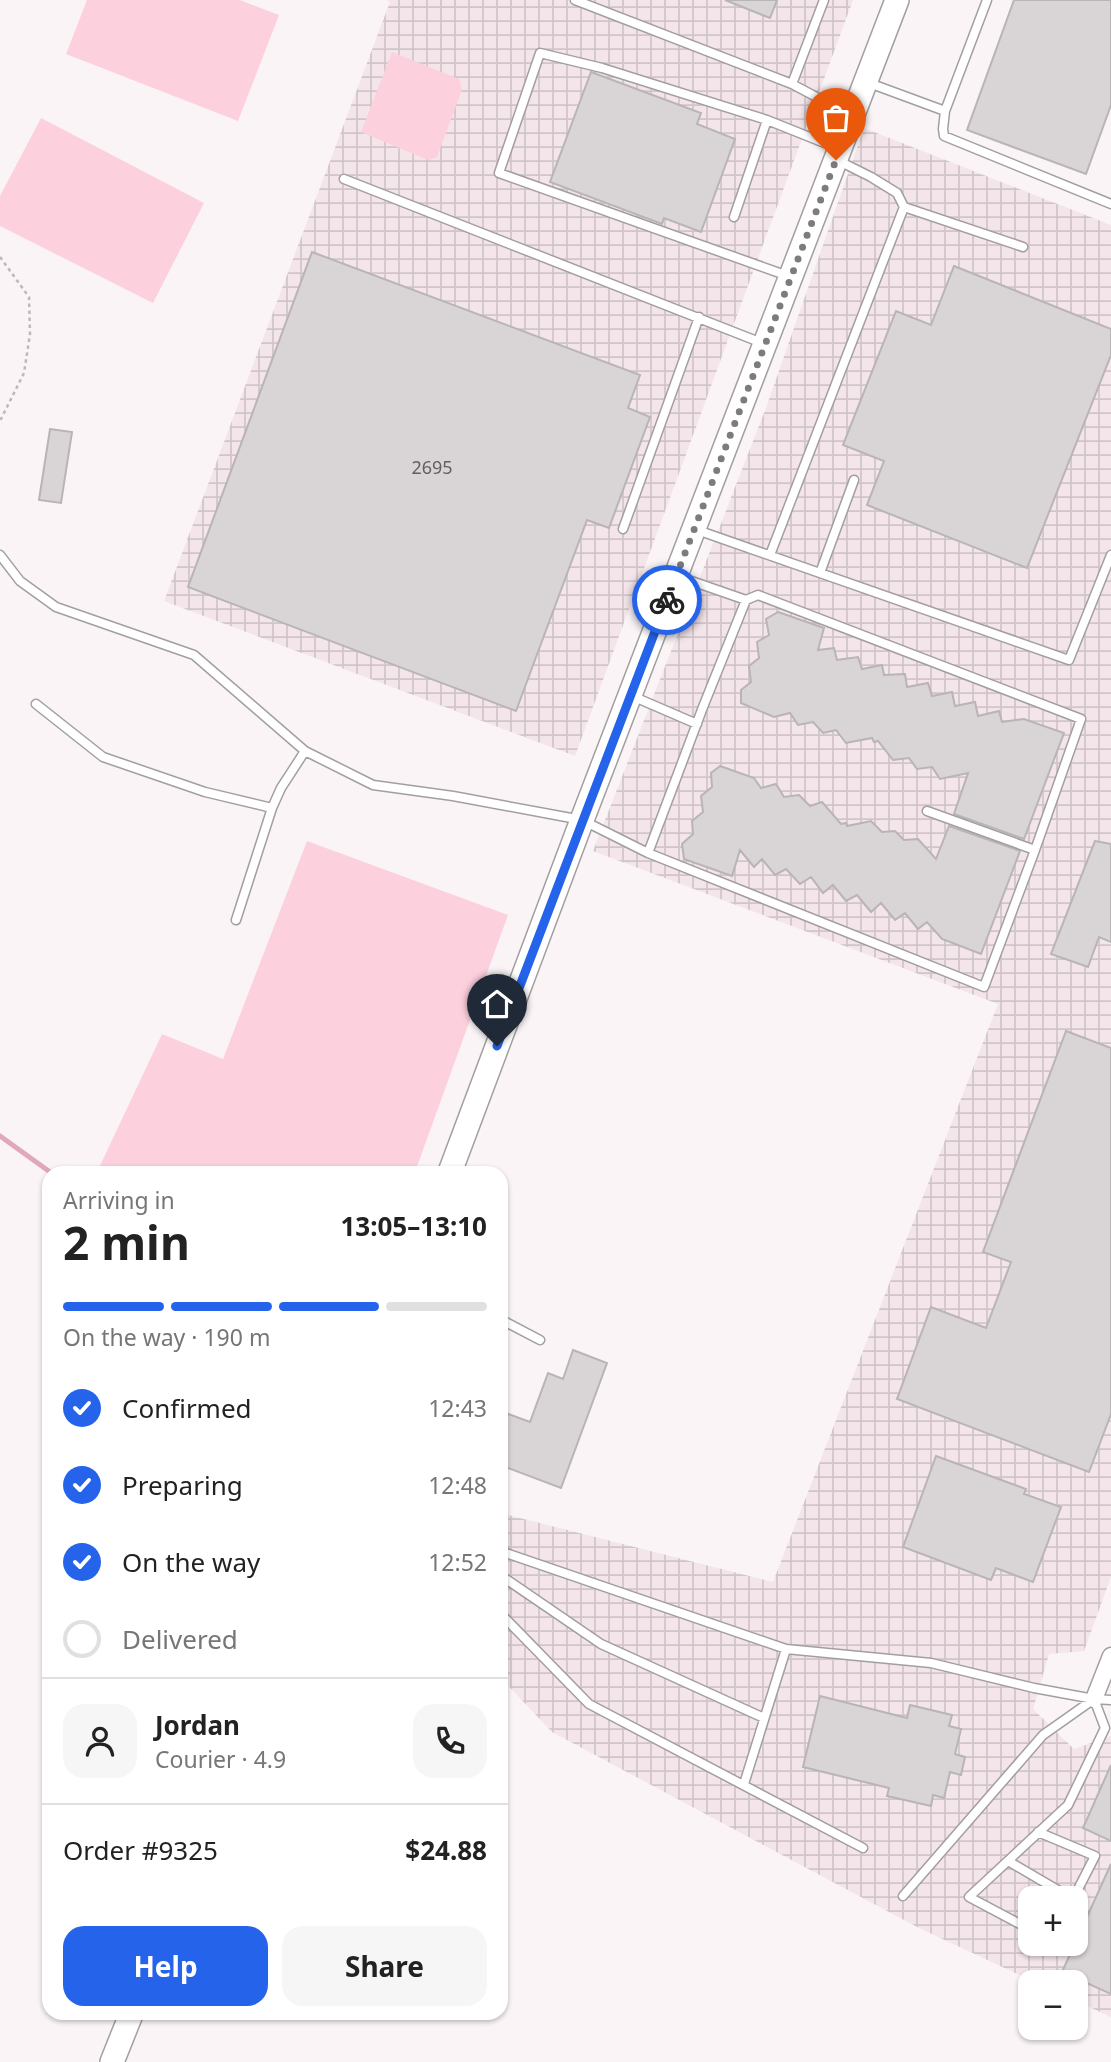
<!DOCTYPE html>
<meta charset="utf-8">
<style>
body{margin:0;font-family:"Noto Sans",sans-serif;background:#f6f6f6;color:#222;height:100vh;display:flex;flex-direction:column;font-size:26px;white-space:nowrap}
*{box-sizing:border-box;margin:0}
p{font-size:23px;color:#767676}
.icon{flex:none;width:38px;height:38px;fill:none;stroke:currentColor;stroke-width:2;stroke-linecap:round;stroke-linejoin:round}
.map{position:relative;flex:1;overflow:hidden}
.details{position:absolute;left:42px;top:1166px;width:466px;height:854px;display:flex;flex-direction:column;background:#fff;border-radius:21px;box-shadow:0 2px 5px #0004}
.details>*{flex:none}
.controls{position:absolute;left:1018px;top:1886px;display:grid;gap:14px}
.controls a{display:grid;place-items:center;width:70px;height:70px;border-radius:14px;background:#fff;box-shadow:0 2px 5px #0004;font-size:35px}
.pin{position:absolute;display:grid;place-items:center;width:60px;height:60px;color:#fff;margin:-72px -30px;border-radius:50% 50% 50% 0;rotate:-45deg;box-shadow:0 0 7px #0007}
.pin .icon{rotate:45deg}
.courier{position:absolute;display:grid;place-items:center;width:70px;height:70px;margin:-35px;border:5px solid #2563eb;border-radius:50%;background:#fff;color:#222;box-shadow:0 2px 9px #0007}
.overview em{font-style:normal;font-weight:700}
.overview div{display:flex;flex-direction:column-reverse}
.overview{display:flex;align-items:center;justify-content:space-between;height:119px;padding:0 21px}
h1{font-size:46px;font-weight:700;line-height:52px}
.bar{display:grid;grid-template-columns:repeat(4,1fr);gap:10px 7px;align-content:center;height:84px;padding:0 21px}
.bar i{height:9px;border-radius:5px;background:#e0e0e0}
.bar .active{background:#2563eb}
.bar p{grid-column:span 4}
.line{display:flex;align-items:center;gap:18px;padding:0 21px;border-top:2px solid #e0e0e0}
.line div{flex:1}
.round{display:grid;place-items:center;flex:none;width:74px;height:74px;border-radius:21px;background:#f6f6f6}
ol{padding:0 21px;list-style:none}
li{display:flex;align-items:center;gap:21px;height:77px}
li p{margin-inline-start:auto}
li .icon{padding:7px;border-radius:50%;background:#2563eb;color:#fff;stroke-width:4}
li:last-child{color:#767676}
li i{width:38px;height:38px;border:4px solid #e0e0e0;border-radius:50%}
.primary-button{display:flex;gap:14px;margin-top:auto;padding:14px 21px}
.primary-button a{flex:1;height:80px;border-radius:21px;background:#2563eb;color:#fff;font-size:28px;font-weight:700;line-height:80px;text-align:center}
.primary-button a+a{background:#f6f6f6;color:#222}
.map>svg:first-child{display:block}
</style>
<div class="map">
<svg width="1111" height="2062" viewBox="0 0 1111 2062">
<defs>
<pattern id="industrial-grid" width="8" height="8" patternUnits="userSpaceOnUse" patternTransform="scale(1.75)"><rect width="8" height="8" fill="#f3e5e9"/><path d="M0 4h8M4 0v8" fill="none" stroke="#d1c5c9"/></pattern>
</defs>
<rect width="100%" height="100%" fill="#faf4f6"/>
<!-- industrial -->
<path fill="url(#industrial-grid)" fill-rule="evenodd" d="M 387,0 L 853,0 L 575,756 L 164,601 L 390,2 Z
M 864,128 L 1111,225 L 1111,1577 L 1084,1651 L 1049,1654 L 1033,1709 L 1074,1749 L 1111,1736 L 1111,2017 L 1076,2001 L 1076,1983 L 1037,1983 L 919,1928 L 552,1732 L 501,1678 L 500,1513 L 773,1582 L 998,1004 L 593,851 L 766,408 ZM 1031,1899 L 1076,1899 L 1076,1944 L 1031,1944 Z"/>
<!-- park -->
<path fill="#fdd0dd" d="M 87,0 L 240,0 L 279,15 L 238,121 L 66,54 Z
M 392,52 L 459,79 L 462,90 L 437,157 L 428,160 L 361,132 Z
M 41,118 L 204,203 L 153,303 L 0,226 L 0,196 Z
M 307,841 L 508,915 L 415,1172 L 97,1172 L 162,1034 L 223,1059 Z"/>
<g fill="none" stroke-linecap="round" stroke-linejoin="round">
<!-- stream -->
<path stroke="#e1a8b9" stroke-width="5" d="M 0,1136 L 50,1172"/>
</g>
<!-- building -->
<path fill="#d9d4d5" stroke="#b9b4b5" stroke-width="2" d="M 725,0 L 777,0 L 770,18 Z
M 1014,0 L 1111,0 L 1111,105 L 1086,174 L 967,130 Z
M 591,72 L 701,113 L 697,124 L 735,139 L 701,232 L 664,218 L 662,224 L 550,182 Z
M 312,252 L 640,375 L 628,408 L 650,417 L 609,528 L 587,520 L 516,711 L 188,587 Z
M 954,266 L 1111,329 L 1111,355 L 1027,568 L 867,505 L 884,461 L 843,445 L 896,311 L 931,325 Z
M 50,429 L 72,432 L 61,503 L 39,500 Z
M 778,612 L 824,628 L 818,650 L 834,648 L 837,660 L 858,657 L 862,669 L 882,665 L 884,675 L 905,674 L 907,687 L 928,683 L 932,696 L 952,692 L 955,706 L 975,702 L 978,716 L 999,711 L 1002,722 L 1024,719 L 1064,733 L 1024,839 L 954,814 L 968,773 L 940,779 L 932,767 L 917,769 L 909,758 L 893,760 L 878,741 L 874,742 L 872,738 L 846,743 L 836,730 L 823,733 L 813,722 L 798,725 L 790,713 L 774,717 L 741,703 L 741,690 L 751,682 L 749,666 L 759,658 L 757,642 L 769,635 L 766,619 Z
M 720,766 L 754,778 L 761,788 L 776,784 L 784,797 L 799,795 L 810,806 L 822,802 L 841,824 L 846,823 L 847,826 L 871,821 L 882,832 L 895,831 L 904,840 L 918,839 L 936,859 L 949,826 L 1020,851 L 981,954 L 942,939 L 927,922 L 918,929 L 905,913 L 895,920 L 881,903 L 871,912 L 857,895 L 846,901 L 833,885 L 823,893 L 811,877 L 800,884 L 786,869 L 775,875 L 762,859 L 754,867 L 740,850 L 732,876 L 684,859 L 682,844 L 693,834 L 692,821 L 703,812 L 701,796 L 712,787 L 711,773 Z
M 1095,841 L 1111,844 L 1111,942 L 1099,937 L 1088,967 L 1051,954 Z
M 1066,1031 L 1111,1048 L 1111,1414 L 1089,1472 L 897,1399 L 931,1307 L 986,1328 L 1011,1262 L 983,1252 Z
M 573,1350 L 607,1363 L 561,1488 L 500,1465 L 500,1411 L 530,1422 L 548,1373 L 563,1379 Z
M 936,1456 L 1026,1489 L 1024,1494 L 1061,1507 L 1033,1582 L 996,1568 L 991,1580 L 903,1547 Z
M 820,1696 L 907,1718 L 910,1705 L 952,1715 L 949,1726 L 961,1729 L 955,1754 L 965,1757 L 961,1775 L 950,1772 L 944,1798 L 933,1795 L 931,1806 L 887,1796 L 889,1788 L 803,1767 Z
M 1111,1765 L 1111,1841 L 1083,1828 Z
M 1111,1864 L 1111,1994 L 1062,1972 Z"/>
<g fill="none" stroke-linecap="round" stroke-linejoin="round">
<defs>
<path id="service" d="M 575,0 L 792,84 L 850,115
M 987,0 L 945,111 L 943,129 L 944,136 L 1111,204
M 869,83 L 945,111
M 792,84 L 824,0
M 767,120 L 602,68 L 540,53 L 499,173 L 788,276
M 344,179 L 762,343
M 904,207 L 1023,247
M 734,217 L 767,120 L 837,148
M 623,529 L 699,317
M 697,530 L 1069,660 L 1111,555
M 0,555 L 20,581 L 56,607 L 194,655 L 305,751 L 373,785 L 453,796 L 582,820 L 648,853 L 984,987 L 1035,850 L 927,811
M 770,555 L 904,207 L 897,193 L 871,177 L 839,161
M 820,573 L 854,480
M 746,600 L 758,595 L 1081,719 L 1035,850
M 632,696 L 697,724
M 36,704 L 103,757 L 205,792 L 272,808
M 648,853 L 703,707 L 746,600 L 677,576
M 236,920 L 272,808 L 281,788 L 305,751
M 500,1319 L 540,1340
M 500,1551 L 786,1649 L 931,1663 L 1034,1688 L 1094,1699 L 1111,1700
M 500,1575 L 601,1644 L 764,1718
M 500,1613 L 589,1704 L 863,1848
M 744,1784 L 786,1649
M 1038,1832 L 1095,1856 L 1073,1899
M 1008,1861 L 1073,1899
M 903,1896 L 1043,1735 L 1094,1699
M 1031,1930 L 969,1897 L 1068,1805 L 1105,1728 L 1094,1699"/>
<path id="minor" d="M 1094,1699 L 1111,1656"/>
<path id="secondary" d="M 450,1172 L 582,820 L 897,0
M 112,2062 L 132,2012"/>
</defs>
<!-- service casing -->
<use href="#service" stroke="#a39ea0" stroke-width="11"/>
<!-- minor casing -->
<use href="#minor" stroke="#a39ea0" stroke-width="19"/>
<!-- secondary casing -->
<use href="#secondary" stroke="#a39ea0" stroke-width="26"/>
<!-- path -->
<path stroke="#bdb8ba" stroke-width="2.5" stroke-dasharray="3.5 3.5" stroke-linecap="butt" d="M 0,257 L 29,297 L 30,334 L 24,373 L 0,421"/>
<!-- service -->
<use href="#service" stroke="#fff" stroke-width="8"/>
<!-- minor -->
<use href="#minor" stroke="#fff" stroke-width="16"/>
<!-- secondary -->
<use href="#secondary" stroke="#fff" stroke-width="23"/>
</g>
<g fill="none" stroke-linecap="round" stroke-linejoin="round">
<!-- done -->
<path stroke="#7e7b7c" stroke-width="7" stroke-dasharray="0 12.6" d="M 667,600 L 836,160"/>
<!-- route -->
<path stroke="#2563eb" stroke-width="9" d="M 497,1046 L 667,600"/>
</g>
<g text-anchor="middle" stroke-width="5" stroke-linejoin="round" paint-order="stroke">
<!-- number labels -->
<g font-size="18" fill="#636062">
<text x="432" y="474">2695</text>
</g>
</g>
</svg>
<div class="controls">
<a>+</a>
<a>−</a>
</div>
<div class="pin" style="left:836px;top:160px;background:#ea580c"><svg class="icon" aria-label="bag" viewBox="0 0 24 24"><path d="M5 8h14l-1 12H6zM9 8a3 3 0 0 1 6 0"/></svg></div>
<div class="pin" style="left:497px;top:1046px;background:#1f2937"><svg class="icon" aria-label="home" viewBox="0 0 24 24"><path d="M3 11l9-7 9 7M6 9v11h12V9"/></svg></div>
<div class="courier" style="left:667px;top:600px"><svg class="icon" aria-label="bike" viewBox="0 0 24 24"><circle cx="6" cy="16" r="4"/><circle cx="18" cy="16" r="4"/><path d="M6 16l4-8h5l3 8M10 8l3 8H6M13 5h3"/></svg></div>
<section class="details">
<div class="overview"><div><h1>2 min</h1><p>Arriving in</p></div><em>13:05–13:10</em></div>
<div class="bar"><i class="active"></i><i class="active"></i><i class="active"></i><i></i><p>On the way · 190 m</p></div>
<ol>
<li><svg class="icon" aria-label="check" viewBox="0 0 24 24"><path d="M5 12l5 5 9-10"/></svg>Confirmed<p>12:43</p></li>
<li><svg class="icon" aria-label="check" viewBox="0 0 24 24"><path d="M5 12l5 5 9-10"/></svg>Preparing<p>12:48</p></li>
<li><svg class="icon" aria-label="check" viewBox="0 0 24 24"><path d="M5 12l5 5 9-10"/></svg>On the way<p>12:52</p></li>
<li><i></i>Delivered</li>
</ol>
<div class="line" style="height:126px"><a class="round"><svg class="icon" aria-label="person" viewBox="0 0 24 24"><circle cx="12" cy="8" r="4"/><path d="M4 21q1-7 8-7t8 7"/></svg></a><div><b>Jordan</b><p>Courier · 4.9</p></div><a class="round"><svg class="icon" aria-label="phone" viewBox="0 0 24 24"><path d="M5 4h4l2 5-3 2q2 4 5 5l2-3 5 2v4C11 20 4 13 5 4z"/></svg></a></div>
<div class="line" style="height:91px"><div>Order #9325</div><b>$24.88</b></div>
<div class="primary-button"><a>Help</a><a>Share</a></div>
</section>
</div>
